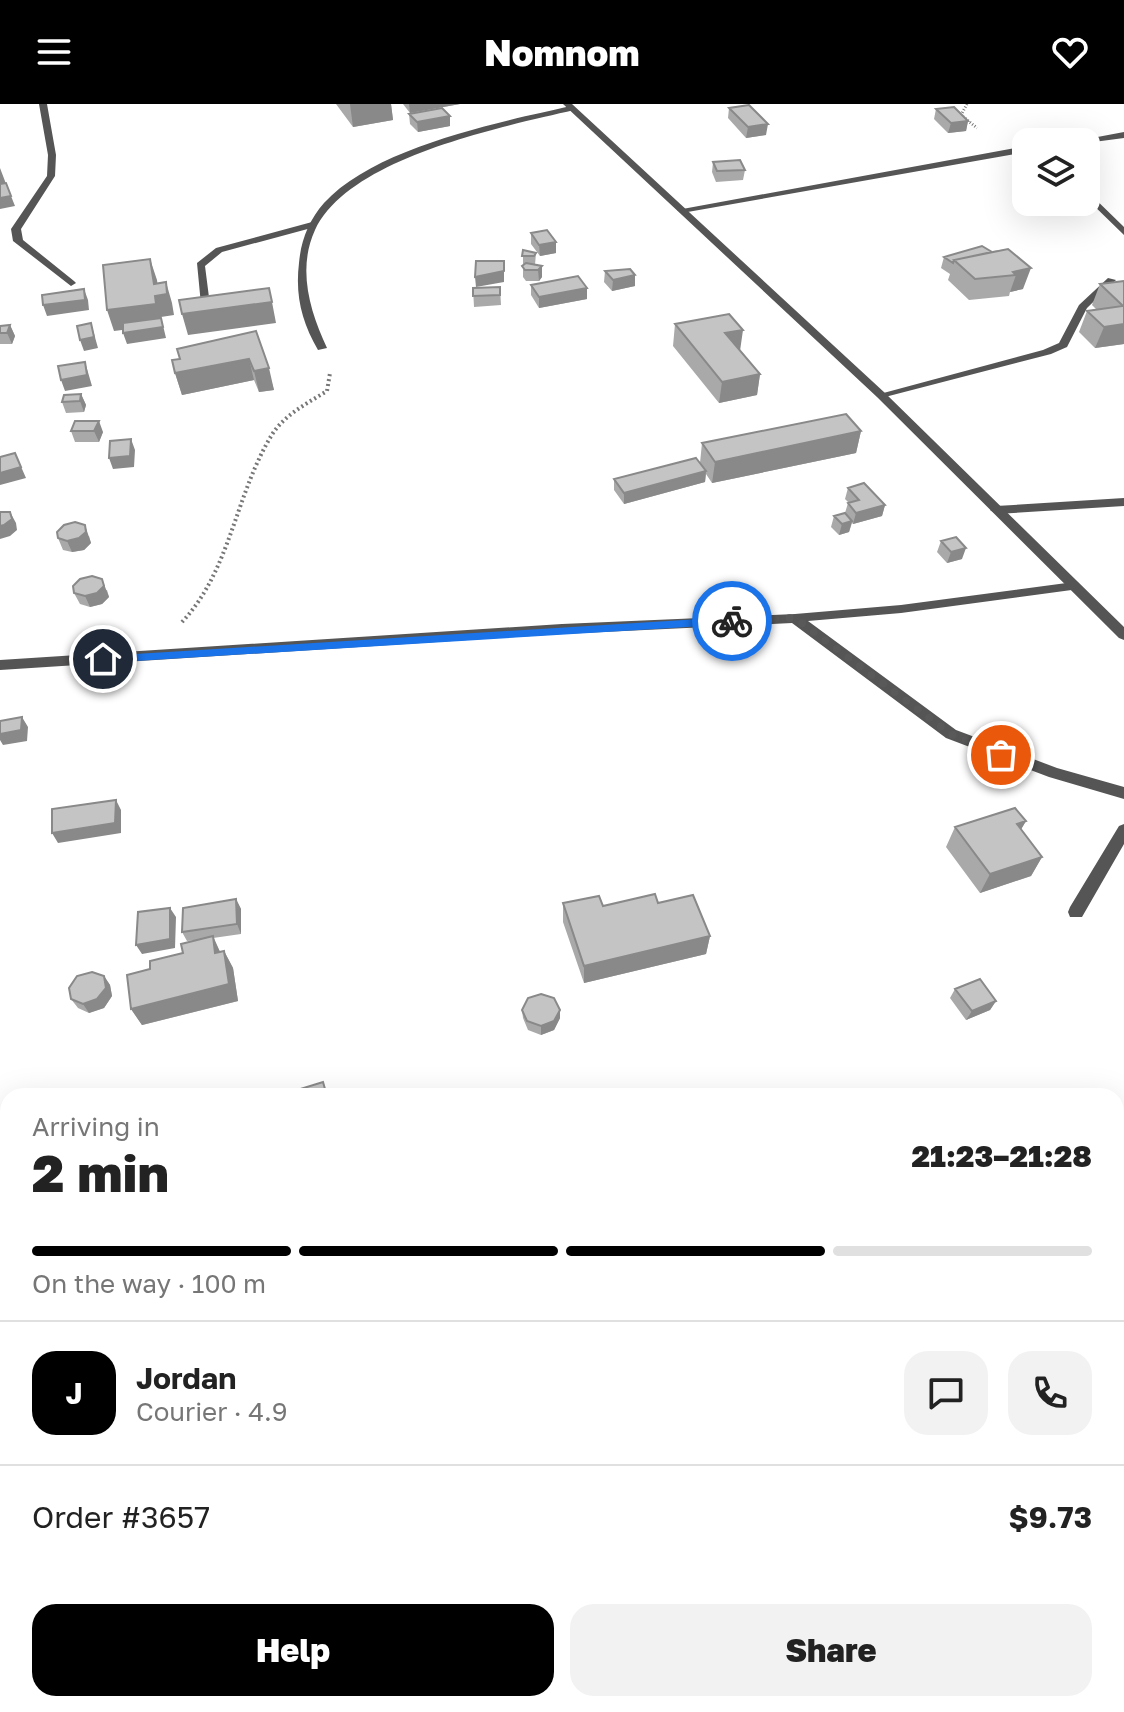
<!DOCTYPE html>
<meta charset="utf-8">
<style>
body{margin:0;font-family:"Golos Text",sans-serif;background:#f2f2f2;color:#222;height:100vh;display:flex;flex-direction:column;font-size:30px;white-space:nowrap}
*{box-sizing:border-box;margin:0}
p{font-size:26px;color:#767676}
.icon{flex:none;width:44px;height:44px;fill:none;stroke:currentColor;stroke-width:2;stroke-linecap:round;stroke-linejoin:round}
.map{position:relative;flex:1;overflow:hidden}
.side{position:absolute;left:0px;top:984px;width:1124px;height:624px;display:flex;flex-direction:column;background:#fff;border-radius:24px 24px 0 0;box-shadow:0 8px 32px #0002}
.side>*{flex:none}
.controls{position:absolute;left:1012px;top:24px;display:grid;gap:16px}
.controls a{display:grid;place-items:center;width:88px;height:88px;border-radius:16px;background:#fff;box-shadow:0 8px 32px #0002;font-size:40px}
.pin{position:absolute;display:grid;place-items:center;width:68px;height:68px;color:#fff;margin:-34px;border:4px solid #fff;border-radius:50%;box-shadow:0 2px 8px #0007}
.courier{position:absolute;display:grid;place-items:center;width:80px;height:80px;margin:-40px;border:6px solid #1a73e8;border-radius:50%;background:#fff;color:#222;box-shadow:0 2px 10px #0007}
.head em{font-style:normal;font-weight:800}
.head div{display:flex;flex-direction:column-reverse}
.head{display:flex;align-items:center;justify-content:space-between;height:136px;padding:0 32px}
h1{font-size:52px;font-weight:800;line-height:60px}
.bar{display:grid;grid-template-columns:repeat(4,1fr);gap:12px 8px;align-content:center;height:96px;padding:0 32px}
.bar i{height:10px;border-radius:6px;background:#e0e0e0}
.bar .on{background:#000}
.bar p{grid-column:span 4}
.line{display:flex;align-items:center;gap:20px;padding:0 32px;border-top:2px solid #e0e0e0}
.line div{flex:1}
.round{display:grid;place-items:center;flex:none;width:84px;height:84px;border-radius:24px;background:#f2f2f2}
.action{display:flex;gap:16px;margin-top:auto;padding:16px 32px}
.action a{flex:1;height:92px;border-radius:24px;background:#000;color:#fff;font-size:32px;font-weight:800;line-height:92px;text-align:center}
.action a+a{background:#f2f2f2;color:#222}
header{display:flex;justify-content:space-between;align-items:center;height:104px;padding:0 32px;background:#000;color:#fff;font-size:36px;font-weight:800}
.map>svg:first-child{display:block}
</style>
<header><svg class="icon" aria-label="menu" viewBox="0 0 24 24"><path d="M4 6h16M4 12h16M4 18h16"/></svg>Nomnom<svg class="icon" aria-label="heart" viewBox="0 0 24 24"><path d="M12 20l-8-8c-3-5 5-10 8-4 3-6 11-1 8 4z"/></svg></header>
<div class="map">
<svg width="1124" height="1608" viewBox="0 0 1124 1608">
<rect width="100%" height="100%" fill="#fff"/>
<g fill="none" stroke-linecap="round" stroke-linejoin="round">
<!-- path-far1 -->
<path stroke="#777" stroke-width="3" stroke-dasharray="1 2" stroke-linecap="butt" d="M 967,0 L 961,11 L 977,24"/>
<!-- path -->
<path stroke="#777" stroke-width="4" stroke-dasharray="2 3" stroke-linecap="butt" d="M 182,518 C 230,467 235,393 270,334 C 282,312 306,300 327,287 L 330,269"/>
<!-- service -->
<path fill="#555" fill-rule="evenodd" d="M 312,118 L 317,121 L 315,123 L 222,148 L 205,162 L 211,209 L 202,211 L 197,159 L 216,144 Z
M 1108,174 L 1116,176 L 1087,204 L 1067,243 L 1051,250 L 885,293 L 876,291 L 1043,246 L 1059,239 L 1079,201 Z"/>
<!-- minor -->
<path fill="#555" fill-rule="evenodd" d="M 39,0 L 47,0 L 56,51 L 55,72 L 21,125 L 23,136 L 74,177 L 76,179 L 71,182 L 13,137 L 11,125 L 47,72 L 48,51 Z
M 571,2 L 574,6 C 502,23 349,53 315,126 C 297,165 310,208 327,244 L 318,246 C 302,218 295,192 299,159 C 301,136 309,116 324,99 C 375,43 500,18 571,2 Z
M 1124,28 L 1124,34 L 1086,39 L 1071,38 Z
M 1026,42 L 1026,48 L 682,109 L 677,106 Z
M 1086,86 L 1124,123 L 1124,131 L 1086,94 Z
M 1124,394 L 1124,402 L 996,410 L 990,406 L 996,402 Z
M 1074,478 L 1079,479 L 1079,485 L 901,509 L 808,517 L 956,626 L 1057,664 L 1124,683 L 1124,695 L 1049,673 L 946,634 L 792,519 L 562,530 L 0,566 L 0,556 L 562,520 L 795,510 L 901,501 Z
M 1124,720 L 1124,740 L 1082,813 L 1070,813 L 1068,808 L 1070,803 L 1119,722 Z"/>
<!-- tertiary -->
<path fill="#555" fill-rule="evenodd" d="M 563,0 L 572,0 L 885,289 L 1124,523 L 1124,536 L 1119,534 L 877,293 Z"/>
</g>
<!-- wall -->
<path fill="#a9a9a9" d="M 336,0 L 391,0 L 393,16 L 353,23 Z
M 403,0 L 460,0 L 410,9 Z
M 729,4 L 766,31 L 746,34 L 728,14 Z
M 936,5 L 968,17 L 966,27 L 948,29 L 934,15 Z
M 409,10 L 450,22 L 418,28 L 410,20 Z
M 713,58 L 745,66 L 743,76 L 716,78 L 712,68 Z
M 531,129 L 556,149 L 540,152 L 531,140 Z
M 1008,145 L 1023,185 L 1010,188 L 1009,192 L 969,196 L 948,176 L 950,170 L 941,164 L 944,153 Z
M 523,146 L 536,149 L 535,161 L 542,162 L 542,173 L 539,177 L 526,177 L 523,173 Z
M 605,167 L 635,182 L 612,187 L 604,178 Z
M 1124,177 L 1124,240 L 1095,244 L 1079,228 L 1087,207 L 1096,205 L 1092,201 L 1100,180 Z
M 531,181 L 587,195 L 539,204 L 531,191 Z
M 500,183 L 501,201 L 474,203 L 473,184 Z
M 675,220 L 740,246 L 760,270 L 757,291 L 719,299 L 673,242 Z
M 10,221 L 15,232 L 12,240 L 0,240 L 0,222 Z
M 256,227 L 274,286 L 259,288 L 254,276 L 182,291 L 175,269 L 180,255 Z
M 81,290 L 86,301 L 84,308 L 66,309 L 62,298 Z
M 75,317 L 103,328 L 99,338 L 75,338 L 71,327 Z
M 861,327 L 856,349 L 712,379 L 706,370 L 705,378 L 624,400 L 614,386 L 614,375 L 700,359 L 702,339 Z
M 848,384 L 885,401 L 882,412 L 853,420 L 852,419 L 849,428 L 839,431 L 831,423 L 834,412 L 845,409 L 848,399 L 849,399 L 845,395 Z
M 89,432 L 91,439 L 84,446 L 72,448 L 63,446 L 58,434 Z
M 941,437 L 962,455 L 947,459 L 937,448 Z
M 107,486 L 109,493 L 102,500 L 90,503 L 80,500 L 74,489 Z
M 1026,717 L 1021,725 L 1042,753 L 1031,772 L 980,789 L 946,743 L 955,723 Z
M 236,795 L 241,805 L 241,830 L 213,834 L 220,848 L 224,847 L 233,864 L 238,897 L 142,921 L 131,905 L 150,865 L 183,849 L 198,836 L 187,837 L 182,828 Z
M 563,799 L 603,802 L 658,799 L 710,832 L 706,850 L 584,879 L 563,818 Z
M 104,872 L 110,881 L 112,892 L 104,904 L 89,909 L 78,904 L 71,895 Z
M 955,885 L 996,897 L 990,906 L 966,916 L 950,894 Z
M 522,906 L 560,906 L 560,914 L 554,926 L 541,931 L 528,926 L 523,914 Z"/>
<!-- shaded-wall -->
<path fill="#898989" d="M 350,0 L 391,0 L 393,16 L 353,23 Z
M 409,0 L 460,0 L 410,9 Z
M 450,12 L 450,22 L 418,28 L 417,18 Z
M 968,17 L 966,27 L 948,29 L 951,19 Z
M 768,20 L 766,31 L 746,34 L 748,23 Z
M 0,64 L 8,85 L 0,86 Z
M 11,92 L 15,102 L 0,105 L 0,94 Z
M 556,138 L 556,149 L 540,152 L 539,141 Z
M 150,155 L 157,176 L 159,191 L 166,178 L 172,199 L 174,211 L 161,213 L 166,234 L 127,240 L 123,229 L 162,221 L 114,227 L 107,206 L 154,180 Z
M 504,157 L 504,178 L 476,183 L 475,173 Z
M 542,162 L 542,173 L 539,177 L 538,166 Z
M 1031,164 L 1023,185 L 1010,188 L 1016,171 L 1013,168 Z
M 635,171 L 635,182 L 612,187 L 613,176 Z
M 587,184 L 587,195 L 539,204 L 539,193 Z
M 84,185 L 88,196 L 89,206 L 47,212 L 43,201 Z
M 272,198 L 276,219 L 188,231 L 182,210 Z
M 91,219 L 98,244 L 84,247 L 80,236 Z
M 1124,220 L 1124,240 L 1095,244 L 1104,223 Z
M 10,221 L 15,232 L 12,240 L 7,229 Z
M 743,226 L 740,247 L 725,229 Z
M 249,255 L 254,276 L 182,291 L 175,269 Z
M 85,258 L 92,282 L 65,287 L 61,276 Z
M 269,264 L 274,286 L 259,288 L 254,267 Z
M 760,270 L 757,291 L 719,299 L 722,278 Z
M 81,290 L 86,301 L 84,308 L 80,297 Z
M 99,317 L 103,328 L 99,338 L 94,327 Z
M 861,327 L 856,349 L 712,379 L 715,358 Z
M 131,335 L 135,346 L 134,363 L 113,365 L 109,354 Z
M 15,349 L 26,374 L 0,381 L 0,369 Z
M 706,367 L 705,378 L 624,400 L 624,389 Z
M 885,401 L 882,412 L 853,420 L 856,409 Z
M 10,408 L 16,419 L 17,426 L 10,432 L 0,435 L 0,422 Z
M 852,417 L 849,428 L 839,431 L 842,420 Z
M 85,421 L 91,439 L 84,446 L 72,448 L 67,437 Z
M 966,444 L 962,455 L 947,459 L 951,448 Z
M 102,475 L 109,493 L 102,500 L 90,503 L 85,492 Z
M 22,613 L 28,623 L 27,637 L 3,641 L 0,636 L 0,630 Z
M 116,696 L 121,706 L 121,729 L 58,739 L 52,729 Z
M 1026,717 L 1015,736 L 1017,720 Z
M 1042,753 L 1031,772 L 980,789 L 990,770 Z
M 236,795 L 241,805 L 241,830 L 237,820 Z
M 170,804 L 176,813 L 175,844 L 142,850 L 136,841 Z
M 213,832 L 221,850 L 215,849 Z
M 710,832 L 706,850 L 584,879 L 584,862 Z
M 224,847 L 233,864 L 238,897 L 142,921 L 131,905 Z
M 104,872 L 110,881 L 112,892 L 104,904 L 89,909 L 83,900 Z
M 996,897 L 990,906 L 966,916 L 972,907 Z
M 560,906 L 560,914 L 554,926 L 541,931 L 541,922 Z"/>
<!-- building -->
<path fill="#c4c4c4" stroke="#898989" stroke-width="2" d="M 749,1 L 768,20 L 748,23 L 729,4 Z
M 954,3 L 968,17 L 951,19 L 936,5 Z
M 442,4 L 450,12 L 417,18 L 409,10 Z
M 740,56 L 745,66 L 717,67 L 713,58 Z
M 6,79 L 11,92 L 0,94 L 0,80 Z
M 547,126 L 556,138 L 539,141 L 531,129 Z
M 982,142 L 992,148 L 954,156 L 953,159 L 944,153 Z
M 1008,145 L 1031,164 L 1013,168 L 1016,171 L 975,175 L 954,156 Z
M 523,146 L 536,149 L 534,152 L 522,152 Z
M 150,155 L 154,180 L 166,178 L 167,190 L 155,192 L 156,200 L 107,206 L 103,161 Z
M 476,157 L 504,157 L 504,167 L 475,173 Z
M 526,159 L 542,162 L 538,166 L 525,166 L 522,162 Z
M 630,165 L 635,171 L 613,176 L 605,167 Z
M 578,172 L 587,184 L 539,193 L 531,181 Z
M 1124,177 L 1124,220 L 1104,223 L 1087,207 L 1123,202 L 1100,180 Z
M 500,183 L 500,191 L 473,192 L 473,184 Z
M 269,184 L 272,198 L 182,210 L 179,196 Z
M 84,185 L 85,196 L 43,201 L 42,191 Z
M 729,210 L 743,226 L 725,229 L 760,270 L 722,278 L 675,220 Z
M 161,214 L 163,223 L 123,229 L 123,219 Z
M 91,219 L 94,233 L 80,236 L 77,222 Z
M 10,221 L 7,229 L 0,229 L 0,222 Z
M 256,227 L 269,264 L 254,267 L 249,255 L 175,269 L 172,256 L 180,255 L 177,245 Z
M 85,258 L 87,271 L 61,276 L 58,262 Z
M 81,290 L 80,297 L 62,298 L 64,291 Z
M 846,310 L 861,327 L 715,358 L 702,339 Z
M 75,317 L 99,317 L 94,327 L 71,327 Z
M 131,335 L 130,352 L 109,354 L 110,337 Z
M 15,349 L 21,363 L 0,369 L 0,353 Z
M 696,354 L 706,367 L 624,389 L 614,375 Z
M 864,379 L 885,401 L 856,409 L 848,399 L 859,396 L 848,384 Z
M 0,408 L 10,408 L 12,415 L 4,421 L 0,422 Z
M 845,409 L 852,417 L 842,420 L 834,412 Z
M 75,418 L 85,421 L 86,428 L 79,434 L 67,437 L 58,434 L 57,428 L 64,421 Z
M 956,433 L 966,444 L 951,448 L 941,437 Z
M 92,472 L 102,475 L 104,482 L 97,489 L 85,492 L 74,489 L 73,482 L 80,475 Z
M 22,613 L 21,626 L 0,630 L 0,617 Z
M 116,696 L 115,719 L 52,729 L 52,705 Z
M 1015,704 L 1026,717 L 1017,720 L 1042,753 L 990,770 L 955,723 Z
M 655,790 L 658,799 L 693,791 L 710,832 L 584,862 L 563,799 L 599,792 L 603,802 Z
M 236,795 L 237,820 L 182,828 L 183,804 Z
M 170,804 L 170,835 L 136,841 L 138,808 Z
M 213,832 L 215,849 L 224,847 L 229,880 L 131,905 L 127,871 L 150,865 L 150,857 L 183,849 L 181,840 Z
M 92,868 L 104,872 L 106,884 L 97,895 L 83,900 L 71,895 L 69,884 L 77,872 Z
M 980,875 L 996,897 L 972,907 L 955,885 Z
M 541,890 L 554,894 L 560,906 L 554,917 L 541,922 L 527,917 L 522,906 L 528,894 Z
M 323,978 L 327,992 L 282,992 L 281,991 Z"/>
<!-- route -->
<path fill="#1a73e8" d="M 732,513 L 736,520 L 103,559 L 97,555 L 103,552 Z"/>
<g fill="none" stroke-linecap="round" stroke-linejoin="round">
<!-- done -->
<path stroke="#595959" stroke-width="8" stroke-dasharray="0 14.4" d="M 732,517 L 795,514 L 951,630 L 1001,651"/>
</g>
</svg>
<div class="controls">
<a><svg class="icon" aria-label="layers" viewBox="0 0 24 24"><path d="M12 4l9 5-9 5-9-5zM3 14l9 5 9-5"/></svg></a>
</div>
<div class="pin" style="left:1001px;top:651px;background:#ea580c"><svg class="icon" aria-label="bag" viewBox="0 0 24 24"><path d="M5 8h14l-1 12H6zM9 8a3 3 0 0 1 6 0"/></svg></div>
<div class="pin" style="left:103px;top:555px;background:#1f2937"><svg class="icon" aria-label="home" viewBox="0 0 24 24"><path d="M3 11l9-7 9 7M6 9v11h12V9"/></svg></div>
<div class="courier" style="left:732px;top:517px"><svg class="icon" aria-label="bike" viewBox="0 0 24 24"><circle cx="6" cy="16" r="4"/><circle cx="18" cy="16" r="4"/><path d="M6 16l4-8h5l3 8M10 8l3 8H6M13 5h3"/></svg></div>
<section class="side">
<div class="head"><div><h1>2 min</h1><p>Arriving in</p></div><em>21:23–21:28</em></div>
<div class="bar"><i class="on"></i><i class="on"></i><i class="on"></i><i></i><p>On the way · 100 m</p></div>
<div class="line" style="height:144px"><b class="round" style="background:#000;color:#fff">J</b><div><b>Jordan</b><p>Courier · 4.9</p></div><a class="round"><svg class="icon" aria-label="chat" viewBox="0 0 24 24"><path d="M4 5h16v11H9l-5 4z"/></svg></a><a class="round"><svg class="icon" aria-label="phone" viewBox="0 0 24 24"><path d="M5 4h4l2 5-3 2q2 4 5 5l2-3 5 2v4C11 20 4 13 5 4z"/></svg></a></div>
<div class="line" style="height:104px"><div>Order #3657</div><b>$9.73</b></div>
<div class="action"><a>Help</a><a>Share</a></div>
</section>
</div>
